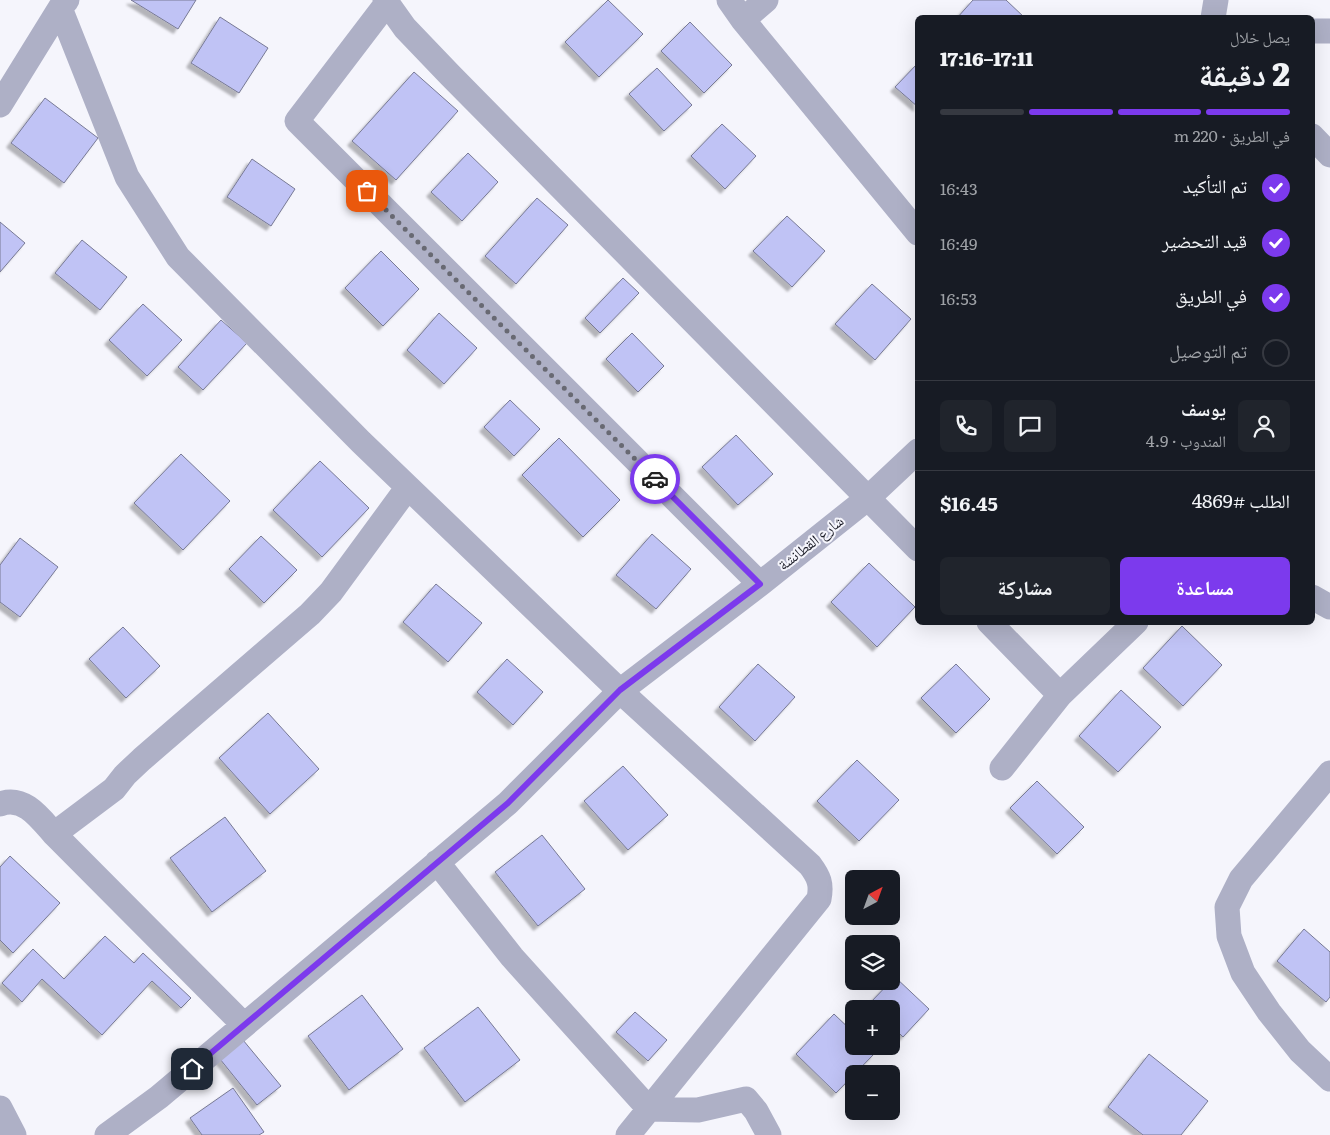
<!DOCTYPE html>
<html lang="ar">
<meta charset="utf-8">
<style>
body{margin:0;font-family:Literata,"Noto Naskh Arabic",serif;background:#20242c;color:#f1f3f6;direction:rtl;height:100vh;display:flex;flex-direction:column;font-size:19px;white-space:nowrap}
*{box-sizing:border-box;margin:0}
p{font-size:16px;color:#9ea1a6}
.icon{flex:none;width:28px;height:28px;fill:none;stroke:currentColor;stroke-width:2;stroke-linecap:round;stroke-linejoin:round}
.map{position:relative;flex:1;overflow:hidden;direction:ltr}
.details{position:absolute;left:915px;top:15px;width:400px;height:610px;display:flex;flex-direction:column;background:#171b24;border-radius:8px;box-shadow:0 5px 20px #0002;direction:rtl}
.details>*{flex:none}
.needle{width:32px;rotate:41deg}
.fabs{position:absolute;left:845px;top:870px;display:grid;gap:10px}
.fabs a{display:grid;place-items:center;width:55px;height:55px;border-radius:8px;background:#171b24;box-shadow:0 5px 20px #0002;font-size:25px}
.pin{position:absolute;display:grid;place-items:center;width:42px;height:42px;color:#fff;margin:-21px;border-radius:10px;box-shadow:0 2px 8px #0006}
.courier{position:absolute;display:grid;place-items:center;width:50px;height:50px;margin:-25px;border:4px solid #7c3aed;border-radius:50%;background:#fff;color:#222;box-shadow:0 1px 6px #0007}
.summary em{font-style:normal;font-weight:800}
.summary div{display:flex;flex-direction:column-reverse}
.summary{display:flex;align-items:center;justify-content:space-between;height:85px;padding:0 25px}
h1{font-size:32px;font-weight:800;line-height:38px}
.bar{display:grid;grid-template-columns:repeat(4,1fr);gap:8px 5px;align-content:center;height:60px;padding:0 25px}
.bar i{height:6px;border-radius:4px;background:#363941}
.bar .selected{background:#7c3aed}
.bar p{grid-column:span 4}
.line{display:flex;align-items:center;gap:12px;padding:0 25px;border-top:1px solid #363941}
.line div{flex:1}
.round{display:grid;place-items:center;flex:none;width:52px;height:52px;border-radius:8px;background:#20242c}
ol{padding:0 25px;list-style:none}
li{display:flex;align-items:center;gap:15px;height:55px}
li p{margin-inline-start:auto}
li .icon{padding:5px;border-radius:50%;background:#7c3aed;color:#fff;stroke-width:4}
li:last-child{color:#9ea1a6}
li i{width:28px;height:28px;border:2px solid #363941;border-radius:50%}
.primary-button{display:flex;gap:10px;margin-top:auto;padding:10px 25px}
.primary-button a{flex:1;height:58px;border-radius:8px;background:#7c3aed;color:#fff;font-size:20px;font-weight:800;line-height:58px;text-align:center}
.primary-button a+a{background:#20242c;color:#f1f3f6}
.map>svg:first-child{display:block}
</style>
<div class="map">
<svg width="1330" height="1135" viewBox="0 0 1330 1135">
<defs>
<filter id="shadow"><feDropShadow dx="-4.5" dy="4.5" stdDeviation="1" flood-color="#0004"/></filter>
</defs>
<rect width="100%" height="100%" fill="#f5f5fc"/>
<!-- building -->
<path fill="#c0c3f5" stroke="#787a95" filter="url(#shadow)" d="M 131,0 L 196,0 L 178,29 Z
M 608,0 L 643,34 L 599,77 L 565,42 Z
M 973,0 L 1006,0 L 1025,18 L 957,18 Z
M 220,17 L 268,48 L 239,93 L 191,63 Z
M 690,22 L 732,65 L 704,93 L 661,51 Z
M 918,63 L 918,107 L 895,87 Z
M 657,68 L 692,105 L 664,131 L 629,94 Z
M 414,72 L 458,111 L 396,180 L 352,141 Z
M 45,98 L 98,138 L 64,183 L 11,143 Z
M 722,124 L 756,156 L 725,189 L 691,156 Z
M 468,153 L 498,182 L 462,221 L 431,192 Z
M 252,159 L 295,189 L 271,226 L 227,197 Z
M 537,198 L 568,225 L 516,284 L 485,256 Z
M 787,216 L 825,251 L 792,287 L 753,251 Z
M 0,222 L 25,243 L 0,272 Z
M 82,240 L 127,277 L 100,310 L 55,273 Z
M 381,251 L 419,289 L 383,326 L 345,288 Z
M 623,278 L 639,293 L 600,333 L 585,318 Z
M 872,284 L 911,319 L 875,360 L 835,324 Z
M 143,304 L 182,340 L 147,376 L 109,340 Z
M 439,313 L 477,348 L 444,384 L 407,350 Z
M 221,320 L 247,343 L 203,390 L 178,367 Z
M 632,333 L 664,366 L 638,392 L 606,359 Z
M 510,400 L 540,429 L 514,456 L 484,427 Z
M 736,435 L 773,474 L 738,505 L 702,467 Z
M 559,438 L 620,500 L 583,537 L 522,475 Z
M 181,454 L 230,501 L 183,550 L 134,503 Z
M 320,461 L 369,508 L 322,557 L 273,510 Z
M 652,534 L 691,569 L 656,609 L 616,575 Z
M 261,536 L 297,570 L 264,603 L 229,569 Z
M 20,538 L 58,567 L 20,617 L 0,602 L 0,565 Z
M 869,563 L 915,607 L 877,647 L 831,602 Z
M 436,584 L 482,623 L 448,662 L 403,622 Z
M 1182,626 L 1222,665 L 1183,706 L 1143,668 Z
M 123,627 L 160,666 L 126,698 L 89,659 Z
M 507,659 L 543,692 L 513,725 L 477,692 Z
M 758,664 L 795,697 L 755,741 L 719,707 Z
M 956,664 L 990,699 L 956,733 L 921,698 Z
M 1121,690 L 1161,727 L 1118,772 L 1079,736 Z
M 268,713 L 319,769 L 270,814 L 219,758 Z
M 857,760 L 899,800 L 859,841 L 817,801 Z
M 623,766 L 668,815 L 628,850 L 584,801 Z
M 1037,781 L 1084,827 L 1057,854 L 1010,808 Z
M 225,817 L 266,871 L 212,912 L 170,858 Z
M 542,835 L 585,889 L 538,926 L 495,872 Z
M 10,856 L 60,903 L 13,953 L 0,940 L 0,867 Z
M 1304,929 L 1330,952 L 1330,997 L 1326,1002 L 1277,961 Z
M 105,936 L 134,963 L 143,953 L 191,998 L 181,1008 L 152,981 L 102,1035 L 42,979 L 22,1002 L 2,983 L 33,949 L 64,979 Z
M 895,977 L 929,1009 L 903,1037 L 891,1025 L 891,1009 L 873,1009 L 869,1004 Z
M 362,995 L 403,1049 L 349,1090 L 308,1036 Z
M 478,1007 L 520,1060 L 465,1102 L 424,1048 Z
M 635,1012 L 667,1040 L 648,1061 L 616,1032 Z
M 834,1014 L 854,1033 L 854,1046 L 867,1046 L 875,1053 L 836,1093 L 796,1054 Z
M 243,1040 L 281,1086 L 257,1105 L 220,1059 Z
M 1149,1054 L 1208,1101 L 1181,1135 L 1143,1135 L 1108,1107 Z
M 233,1088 L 264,1132 L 259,1135 L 202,1135 L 190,1118 Z"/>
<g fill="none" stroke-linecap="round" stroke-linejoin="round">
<!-- street -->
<path stroke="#aeb0c6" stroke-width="25" d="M 385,0 L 405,28 L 450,75 L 918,549
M 729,0 L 743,20 L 918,233
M 387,3 L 297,121 L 760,584
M 60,8 L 127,177 L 178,257 L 361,442 L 620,691 L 810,865 C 819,877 822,884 819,899 L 628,1135
M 1213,18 L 1216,0
M 743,20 L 766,0
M 1312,31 L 1330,31
M 0,105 L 60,8 L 67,0
M 1312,136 L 1330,155
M 1312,597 L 1330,607
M 989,622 L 1060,695
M 1002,768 L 1060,695 L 1136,622
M 1330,773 L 1241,879 L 1227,907 L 1229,936 L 1243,973 L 1269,1012 L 1300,1051 L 1330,1079
M 0,804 C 24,795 40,818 54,834 L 114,789 L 125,775 L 142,759 L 310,614 L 331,592 L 408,487
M 54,834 L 244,1025
M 437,862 L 512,957 L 649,1109 L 698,1110 L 746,1099 L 756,1111 L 769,1135
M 0,1108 L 14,1135
M 107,1135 L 159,1097 L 508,803 L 620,691 L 760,584 L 868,498 L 918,451"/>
</g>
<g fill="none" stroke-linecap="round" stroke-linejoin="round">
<!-- done -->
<path stroke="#686972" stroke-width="5" stroke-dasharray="0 9" d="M 367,191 L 655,479"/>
<!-- route -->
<path stroke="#7c3aed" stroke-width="6" d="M 192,1069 L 508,803 L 620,690 L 760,584 L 655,479"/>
</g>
<g text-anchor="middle" stroke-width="4" stroke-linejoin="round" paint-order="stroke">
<!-- street labels -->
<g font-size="15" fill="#1c1d28" stroke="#f5f5fc">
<text transform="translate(811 543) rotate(-38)" y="5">شارع القطانشة</text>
</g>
</g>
</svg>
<div class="fabs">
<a><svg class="needle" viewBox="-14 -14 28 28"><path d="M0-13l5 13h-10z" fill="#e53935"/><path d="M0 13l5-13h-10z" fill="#9ea1a6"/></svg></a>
<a><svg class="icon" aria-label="layers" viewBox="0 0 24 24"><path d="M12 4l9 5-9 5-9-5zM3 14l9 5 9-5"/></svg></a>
<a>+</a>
<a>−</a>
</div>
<div class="pin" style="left:367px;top:191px;background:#ea580c"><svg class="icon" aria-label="bag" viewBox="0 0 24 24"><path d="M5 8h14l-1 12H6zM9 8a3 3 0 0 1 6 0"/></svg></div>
<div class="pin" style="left:192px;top:1069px;background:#1f2937"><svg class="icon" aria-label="home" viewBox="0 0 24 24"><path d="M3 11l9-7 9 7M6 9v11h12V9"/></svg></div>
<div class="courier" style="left:655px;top:479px"><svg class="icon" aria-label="car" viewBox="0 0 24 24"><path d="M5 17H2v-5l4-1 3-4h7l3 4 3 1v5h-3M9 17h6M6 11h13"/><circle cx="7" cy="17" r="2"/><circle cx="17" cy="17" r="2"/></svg></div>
<section class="details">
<div class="summary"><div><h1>2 دقيقة</h1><p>يصل خلال</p></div><em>17:11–17:16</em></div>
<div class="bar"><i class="selected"></i><i class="selected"></i><i class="selected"></i><i></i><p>في الطريق · 220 m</p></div>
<ol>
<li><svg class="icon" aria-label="check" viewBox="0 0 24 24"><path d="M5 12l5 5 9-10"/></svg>تم التأكيد<p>16:43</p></li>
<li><svg class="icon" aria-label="check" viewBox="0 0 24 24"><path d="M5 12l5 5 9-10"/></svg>قيد التحضير<p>16:49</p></li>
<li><svg class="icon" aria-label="check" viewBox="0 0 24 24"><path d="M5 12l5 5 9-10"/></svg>في الطريق<p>16:53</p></li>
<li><i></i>تم التوصيل</li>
</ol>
<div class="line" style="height:90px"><a class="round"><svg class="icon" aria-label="person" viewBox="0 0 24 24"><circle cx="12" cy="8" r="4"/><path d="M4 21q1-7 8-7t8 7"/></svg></a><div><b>يوسف</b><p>المندوب · 4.9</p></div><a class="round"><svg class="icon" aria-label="chat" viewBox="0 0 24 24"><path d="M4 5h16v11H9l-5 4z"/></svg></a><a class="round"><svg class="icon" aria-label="phone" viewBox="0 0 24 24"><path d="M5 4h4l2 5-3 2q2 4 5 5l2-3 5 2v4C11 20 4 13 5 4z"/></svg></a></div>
<div class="line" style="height:65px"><div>الطلب #4869</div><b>$16.45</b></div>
<div class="primary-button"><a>مساعدة</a><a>مشاركة</a></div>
</section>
</div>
